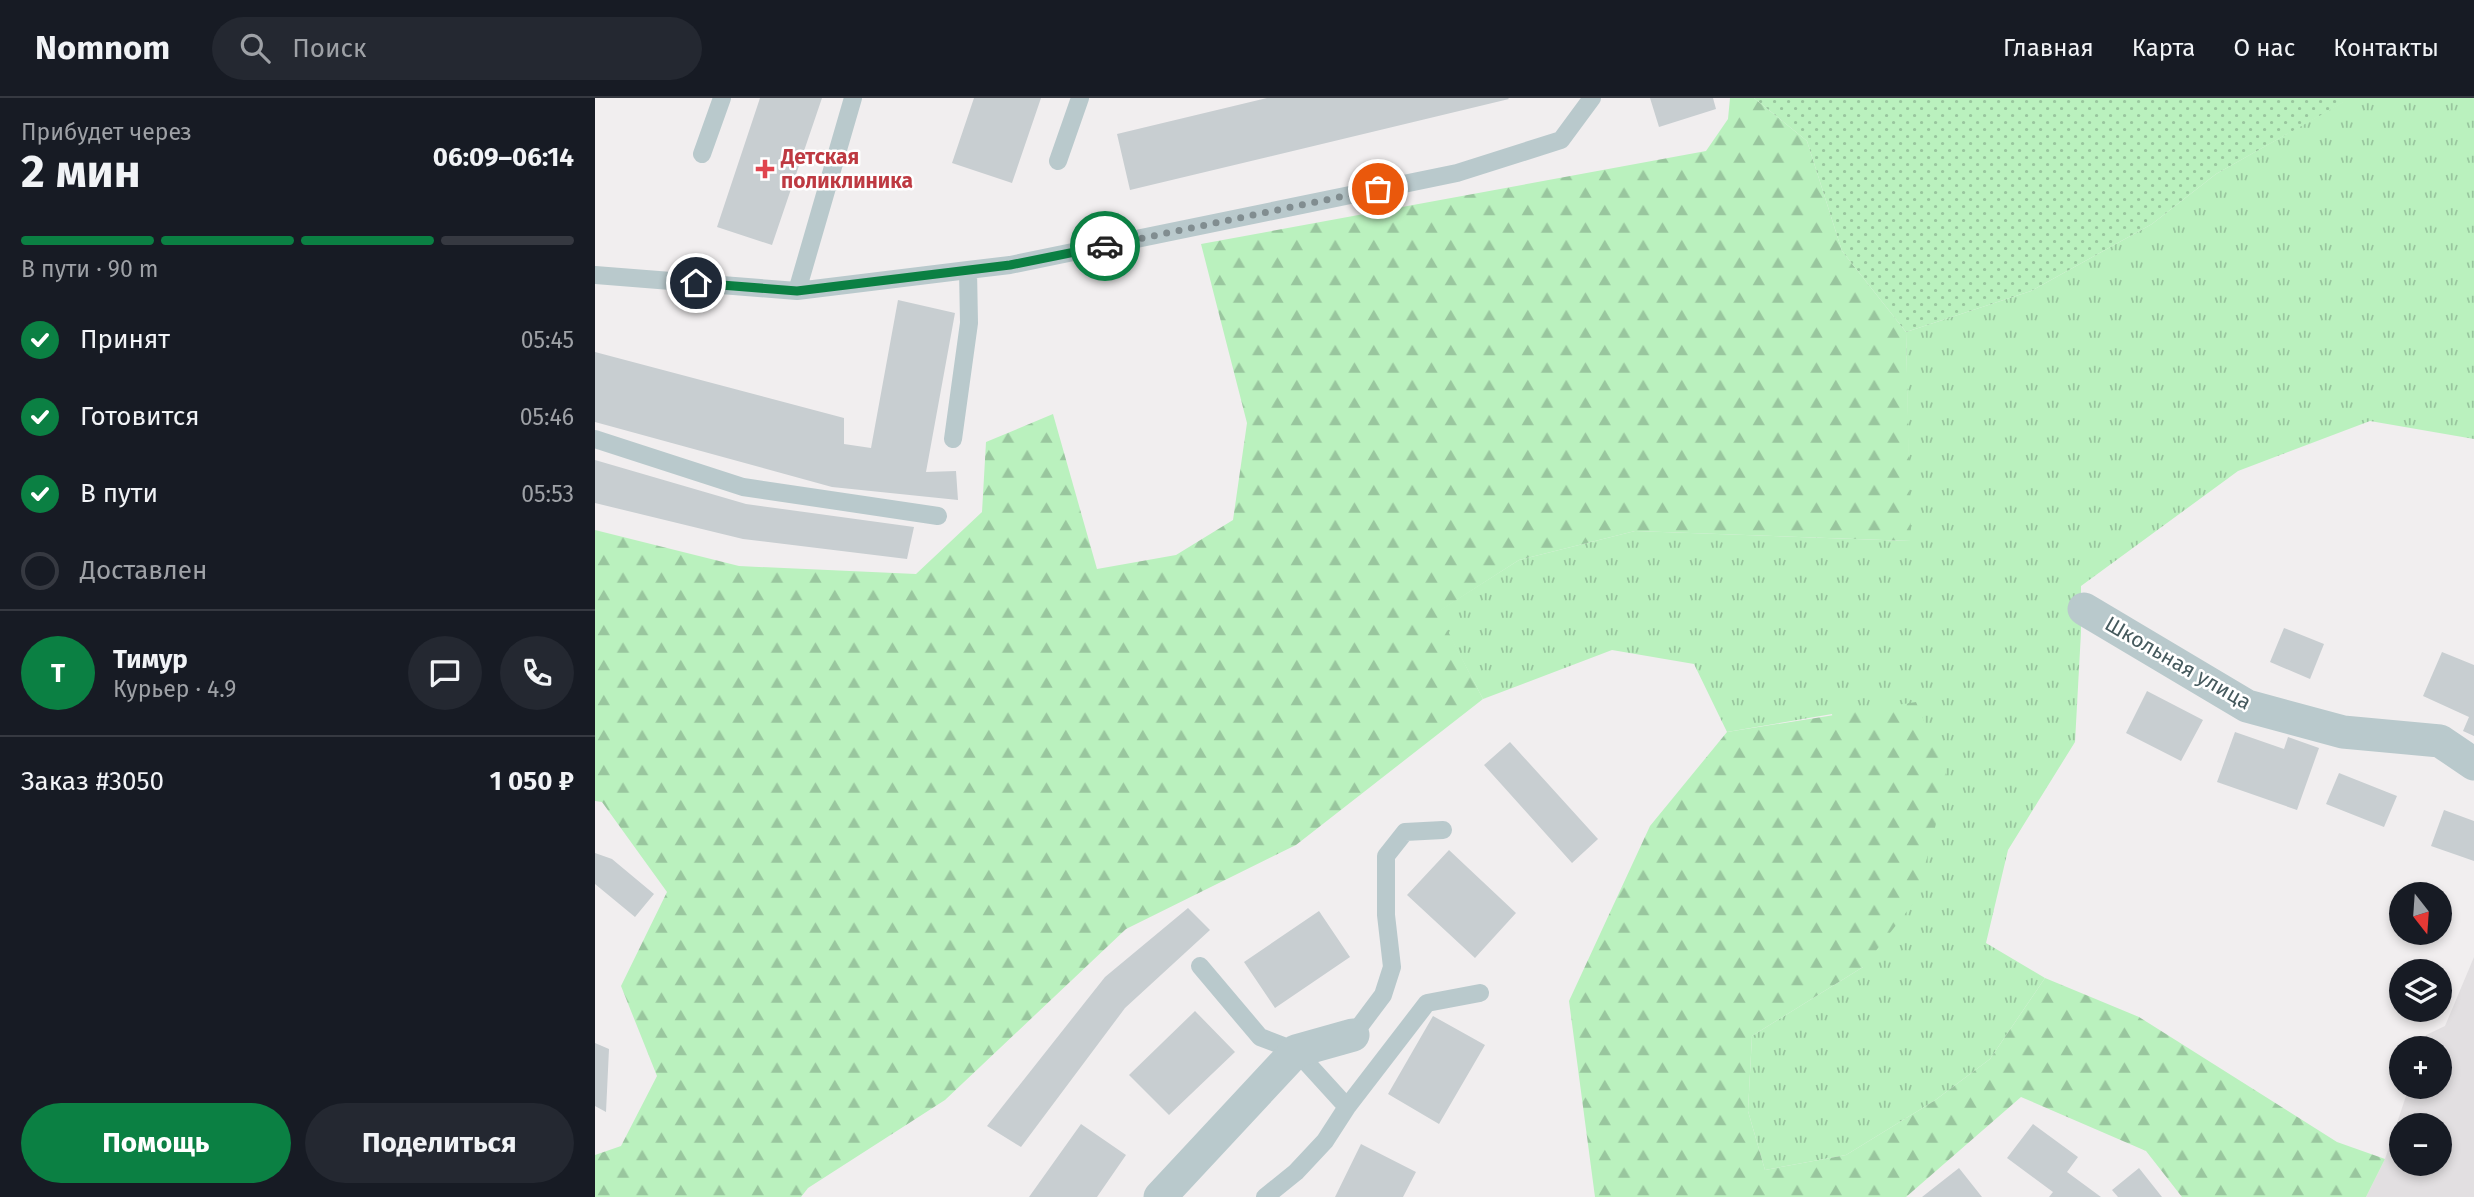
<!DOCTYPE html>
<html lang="ru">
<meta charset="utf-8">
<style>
body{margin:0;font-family:"Fira Sans",sans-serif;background:#242831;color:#f1f3f6;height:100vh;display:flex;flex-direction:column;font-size:26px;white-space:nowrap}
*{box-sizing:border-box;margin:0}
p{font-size:23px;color:#9ea1a6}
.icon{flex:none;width:38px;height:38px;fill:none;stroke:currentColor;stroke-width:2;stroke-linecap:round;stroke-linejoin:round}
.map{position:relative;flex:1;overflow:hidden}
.details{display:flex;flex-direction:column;background:#171b24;width:595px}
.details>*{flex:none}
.needle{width:46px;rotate:163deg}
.tools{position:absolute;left:1794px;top:784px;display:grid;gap:14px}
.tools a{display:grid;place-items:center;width:63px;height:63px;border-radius:50%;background:#171b24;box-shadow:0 4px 10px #0003;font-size:35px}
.pin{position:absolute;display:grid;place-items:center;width:60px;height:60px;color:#fff;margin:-30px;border:4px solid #fff;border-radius:50%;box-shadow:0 2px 7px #0007}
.courier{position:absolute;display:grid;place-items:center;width:70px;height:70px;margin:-35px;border:5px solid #0b8043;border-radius:50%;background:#fff;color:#222;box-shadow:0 2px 9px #0007}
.head em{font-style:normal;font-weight:700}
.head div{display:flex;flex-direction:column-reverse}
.head{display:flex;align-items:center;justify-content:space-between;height:119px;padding:0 21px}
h1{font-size:46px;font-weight:700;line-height:52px}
.bar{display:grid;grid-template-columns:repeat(4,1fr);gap:10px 7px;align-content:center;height:84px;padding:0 21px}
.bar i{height:9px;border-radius:5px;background:#363941}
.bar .selected{background:#0b8043}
.bar p{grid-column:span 4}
.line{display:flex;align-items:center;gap:18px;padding:0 21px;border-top:2px solid #363941}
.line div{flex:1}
.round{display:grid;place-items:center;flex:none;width:74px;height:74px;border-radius:37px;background:#242831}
ol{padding:0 21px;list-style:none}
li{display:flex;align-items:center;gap:21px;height:77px}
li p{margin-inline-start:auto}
li .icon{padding:7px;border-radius:50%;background:#0b8043;color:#fff;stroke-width:4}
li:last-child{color:#9ea1a6}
li i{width:38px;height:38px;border:4px solid #363941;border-radius:50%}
.button{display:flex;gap:14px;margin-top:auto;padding:14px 21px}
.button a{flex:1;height:80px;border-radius:42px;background:#0b8043;color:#fff;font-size:28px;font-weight:700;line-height:80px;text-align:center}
.button a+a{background:#242831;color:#f1f3f6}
header{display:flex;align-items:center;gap:42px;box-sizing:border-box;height:98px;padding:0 35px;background:#171b24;border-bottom:2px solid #363941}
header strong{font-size:33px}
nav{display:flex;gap:38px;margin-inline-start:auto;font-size:24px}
.search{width:490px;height:63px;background:#242831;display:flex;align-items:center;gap:18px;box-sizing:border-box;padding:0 24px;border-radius:38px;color:#9ea1a6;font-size:26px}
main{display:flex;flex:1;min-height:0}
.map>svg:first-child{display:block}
</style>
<header>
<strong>Nomnom</strong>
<div class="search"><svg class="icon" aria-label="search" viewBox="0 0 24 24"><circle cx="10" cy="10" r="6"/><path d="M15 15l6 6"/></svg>Поиск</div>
<nav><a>Главная</a><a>Карта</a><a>О нас</a><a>Контакты</a></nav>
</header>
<main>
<section class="details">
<div class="head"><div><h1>2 мин</h1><p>Прибудет через</p></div><em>06:09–06:14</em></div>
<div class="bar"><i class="selected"></i><i class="selected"></i><i class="selected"></i><i></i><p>В пути · 90 m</p></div>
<ol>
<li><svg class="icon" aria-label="check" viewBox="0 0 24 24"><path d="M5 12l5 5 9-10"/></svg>Принят<p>05:45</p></li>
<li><svg class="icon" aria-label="check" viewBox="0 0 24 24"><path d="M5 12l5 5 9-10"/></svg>Готовится<p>05:46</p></li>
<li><svg class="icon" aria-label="check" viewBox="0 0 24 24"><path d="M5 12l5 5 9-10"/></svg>В пути<p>05:53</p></li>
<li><i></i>Доставлен</li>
</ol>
<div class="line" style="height:126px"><b class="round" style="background:#0b8043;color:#fff">Т</b><div><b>Тимур</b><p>Курьер · 4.9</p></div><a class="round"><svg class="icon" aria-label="chat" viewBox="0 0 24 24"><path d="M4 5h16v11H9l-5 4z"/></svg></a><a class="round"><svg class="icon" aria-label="phone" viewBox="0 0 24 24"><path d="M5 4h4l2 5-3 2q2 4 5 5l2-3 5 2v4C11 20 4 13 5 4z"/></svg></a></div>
<div class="line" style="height:91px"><div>Заказ #3050</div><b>1 050 ₽</b></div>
<div class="button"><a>Помощь</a><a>Поделиться</a></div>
</section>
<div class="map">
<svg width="1879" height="1099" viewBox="0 0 1879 1099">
<defs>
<pattern id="grass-tufts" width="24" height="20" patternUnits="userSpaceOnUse" patternTransform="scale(1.75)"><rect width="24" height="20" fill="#baf1be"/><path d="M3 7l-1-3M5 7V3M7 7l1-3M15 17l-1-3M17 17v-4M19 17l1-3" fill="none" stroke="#99c69e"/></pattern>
<pattern id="forest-firs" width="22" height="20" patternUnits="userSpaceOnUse" patternTransform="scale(1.75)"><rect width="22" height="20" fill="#baf1be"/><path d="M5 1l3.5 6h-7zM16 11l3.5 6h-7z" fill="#99c69e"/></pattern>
<pattern id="park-dots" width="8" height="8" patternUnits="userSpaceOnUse" patternTransform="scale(1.75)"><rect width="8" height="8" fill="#baf1be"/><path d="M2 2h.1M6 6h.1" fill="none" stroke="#99c69e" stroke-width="1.8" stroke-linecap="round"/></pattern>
</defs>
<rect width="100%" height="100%" fill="#f1eeef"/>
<!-- education -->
<path fill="#e2dfe1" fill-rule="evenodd" d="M 1879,859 L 1879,1099 L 1771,1099 L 1790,1061 L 1814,989 L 1844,989 L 1844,950 L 1827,950 L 1831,937 L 1850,928 ZM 1806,1027 L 1844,1027 L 1844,1066 L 1806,1066 Z"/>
<!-- grass -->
<path fill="url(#grass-tufts)" d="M 1749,0 L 1879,0 L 1879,341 L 1775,323 L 1643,373 L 1486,488 L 1486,534 L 1480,644 L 1413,752 L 1391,845 L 1450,880 L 1395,961 L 1339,1003 L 1251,1057 L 1170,1072 L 1153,1013 L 1157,938 L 1268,869 L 1237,616 L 1132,634 L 1099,566 L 1017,552 L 888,601 L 842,514 L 924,462 L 1040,433 L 1315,443 L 1311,234 L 1436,193 L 1557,126 L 1621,76 L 1748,4 Z"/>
<!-- forest -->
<path fill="url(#forest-firs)" d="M 1135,0 L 1159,0 L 1212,43 L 1247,153 L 1311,234 L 1316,443 L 1040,433 L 924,462 L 843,514 L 888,601 L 701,747 L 531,831 L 350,1002 L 213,1090 L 206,1099 L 0,1099 L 0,1057 L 26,1048 L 62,978 L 26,888 L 72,794 L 7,704 L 0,703 L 0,432 L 144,468 L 321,476 L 387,414 L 391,344 L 458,316 L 502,471 L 581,457 L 638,422 L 652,325 L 606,146 L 1111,53 L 1133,21 Z
M 1321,604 L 1353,680 L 1321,802 L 1268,869 L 1157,938 L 1153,1013 L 1170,1072 L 1251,1057 L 1339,1003 L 1395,961 L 1450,880 L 1544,919 L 1742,1044 L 1790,1061 L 1771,1099 L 1587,1099 L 1551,1053 L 1426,999 L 1311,1099 L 1000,1099 L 974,903 L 1055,728 L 1132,634 Z"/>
<!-- park -->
<path fill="url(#park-dots)" d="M 1159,0 L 1749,0 L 1749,4 L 1621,76 L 1557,126 L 1436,193 L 1311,234 L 1247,153 L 1212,43 Z"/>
<!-- building -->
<path fill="#c8ced1" d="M 165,0 L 227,0 L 177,147 L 122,129 Z
M 379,0 L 446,0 L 417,85 L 357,65 Z
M 672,0 L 913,0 L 914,1 L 535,92 L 522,36 Z
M 1055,0 L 1118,0 L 1121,11 L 1064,29 Z
M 303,202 L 360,215 L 331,374 L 361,373 L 363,402 L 237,389 L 0,324 L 0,254 L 249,320 L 249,346 L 276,350 Z
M 0,362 L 151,406 L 319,429 L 312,461 L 148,441 L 0,405 Z
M 1689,530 L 1729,546 L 1715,581 L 1675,564 Z
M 1847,554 L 1879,567 L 1879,638 L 1868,633 L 1874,619 L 1828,598 Z
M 1552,593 L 1608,622 L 1586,663 L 1531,635 Z
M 1640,634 L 1689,651 L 1693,639 L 1724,650 L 1702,712 L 1622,684 Z
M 915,644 L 1003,741 L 977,765 L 889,667 Z
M 1744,675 L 1802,698 L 1789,729 L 1731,706 Z
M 1849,712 L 1879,723 L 1879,763 L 1836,748 Z
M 854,752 L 921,815 L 880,860 L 812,797 Z
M 0,755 L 17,761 L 59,796 L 40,819 L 0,786 Z
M 593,810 L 615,832 L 530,910 L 426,1049 L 392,1028 L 510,879 Z
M 724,813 L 755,859 L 680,910 L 649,864 Z
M 600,913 L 640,954 L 574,1017 L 534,977 Z
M 838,918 L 890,947 L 844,1026 L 793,996 Z
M 0,945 L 14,951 L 11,1014 L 0,1008 Z
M 486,1026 L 531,1057 L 502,1099 L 434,1099 Z
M 1438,1026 L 1483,1059 L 1472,1074 L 1506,1099 L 1454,1099 L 1458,1094 L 1412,1060 Z
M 766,1046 L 821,1074 L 808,1099 L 740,1099 Z
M 1364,1070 L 1387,1099 L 1327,1099 Z
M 1544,1070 L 1567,1099 L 1523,1099 L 1517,1092 Z"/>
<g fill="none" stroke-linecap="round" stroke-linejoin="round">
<!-- service -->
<path stroke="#b9c9cc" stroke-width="18" d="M 107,56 L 127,0
M 463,63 L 485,0
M 373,172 L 415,167 L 862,75 L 966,42 L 997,0
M 0,177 L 202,193 L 373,172 L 374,225 L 358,341
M 202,193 L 258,0
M 0,341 L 148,389 L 343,418
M 605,868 L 665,939 L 701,953 L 752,1009
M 758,937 L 788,897 L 797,869 L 791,817 L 791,758 L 810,734 L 848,732
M 670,1099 L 701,1074 L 730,1043 L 752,1009 L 832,905 L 885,895"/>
<!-- minor -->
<path stroke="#b9c9cc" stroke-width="33" d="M 1489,511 L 1652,608 L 1748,634 L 1845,643 L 1879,666
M 565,1099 L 701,953 L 758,937"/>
</g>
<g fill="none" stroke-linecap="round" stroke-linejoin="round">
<!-- done -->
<path stroke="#818d90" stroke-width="7" stroke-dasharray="0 12.6" d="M 510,148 L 783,91"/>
<!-- route -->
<path stroke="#0b8043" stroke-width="9" d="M 101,185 L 202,193 L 415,167 L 510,148"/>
</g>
<!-- markers -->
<path fill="#e0444e" stroke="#fff" stroke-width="2.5" d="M166.5 60.5h7v7h7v7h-7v7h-7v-7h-7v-7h7z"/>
<g text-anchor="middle" stroke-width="5" stroke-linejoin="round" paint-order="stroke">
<!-- health labels -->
<g font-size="21" font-weight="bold" fill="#be3a42" stroke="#fff" text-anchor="start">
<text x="186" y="66">Детская<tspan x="186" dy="24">поликлиника</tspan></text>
</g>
<!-- street labels -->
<g font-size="21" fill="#45595d" stroke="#fff">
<text transform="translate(1583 565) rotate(30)" y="7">Школьная улица</text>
</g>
</g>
</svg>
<div class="tools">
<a><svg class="needle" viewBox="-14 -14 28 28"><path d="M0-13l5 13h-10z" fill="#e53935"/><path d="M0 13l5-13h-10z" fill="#9ea1a6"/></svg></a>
<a><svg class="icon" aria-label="layers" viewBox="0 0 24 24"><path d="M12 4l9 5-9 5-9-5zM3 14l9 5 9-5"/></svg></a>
<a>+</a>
<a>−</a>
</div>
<div class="pin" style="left:783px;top:91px;background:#ea580c"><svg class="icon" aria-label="bag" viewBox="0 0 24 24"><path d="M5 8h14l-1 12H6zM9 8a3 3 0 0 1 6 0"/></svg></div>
<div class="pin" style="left:101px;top:185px;background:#1f2937"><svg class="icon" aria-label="home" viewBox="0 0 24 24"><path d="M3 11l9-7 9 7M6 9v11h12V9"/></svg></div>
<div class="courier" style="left:510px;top:148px"><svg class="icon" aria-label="car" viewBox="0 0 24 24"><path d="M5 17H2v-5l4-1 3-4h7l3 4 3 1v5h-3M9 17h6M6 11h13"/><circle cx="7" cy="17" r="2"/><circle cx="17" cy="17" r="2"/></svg></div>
</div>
</main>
